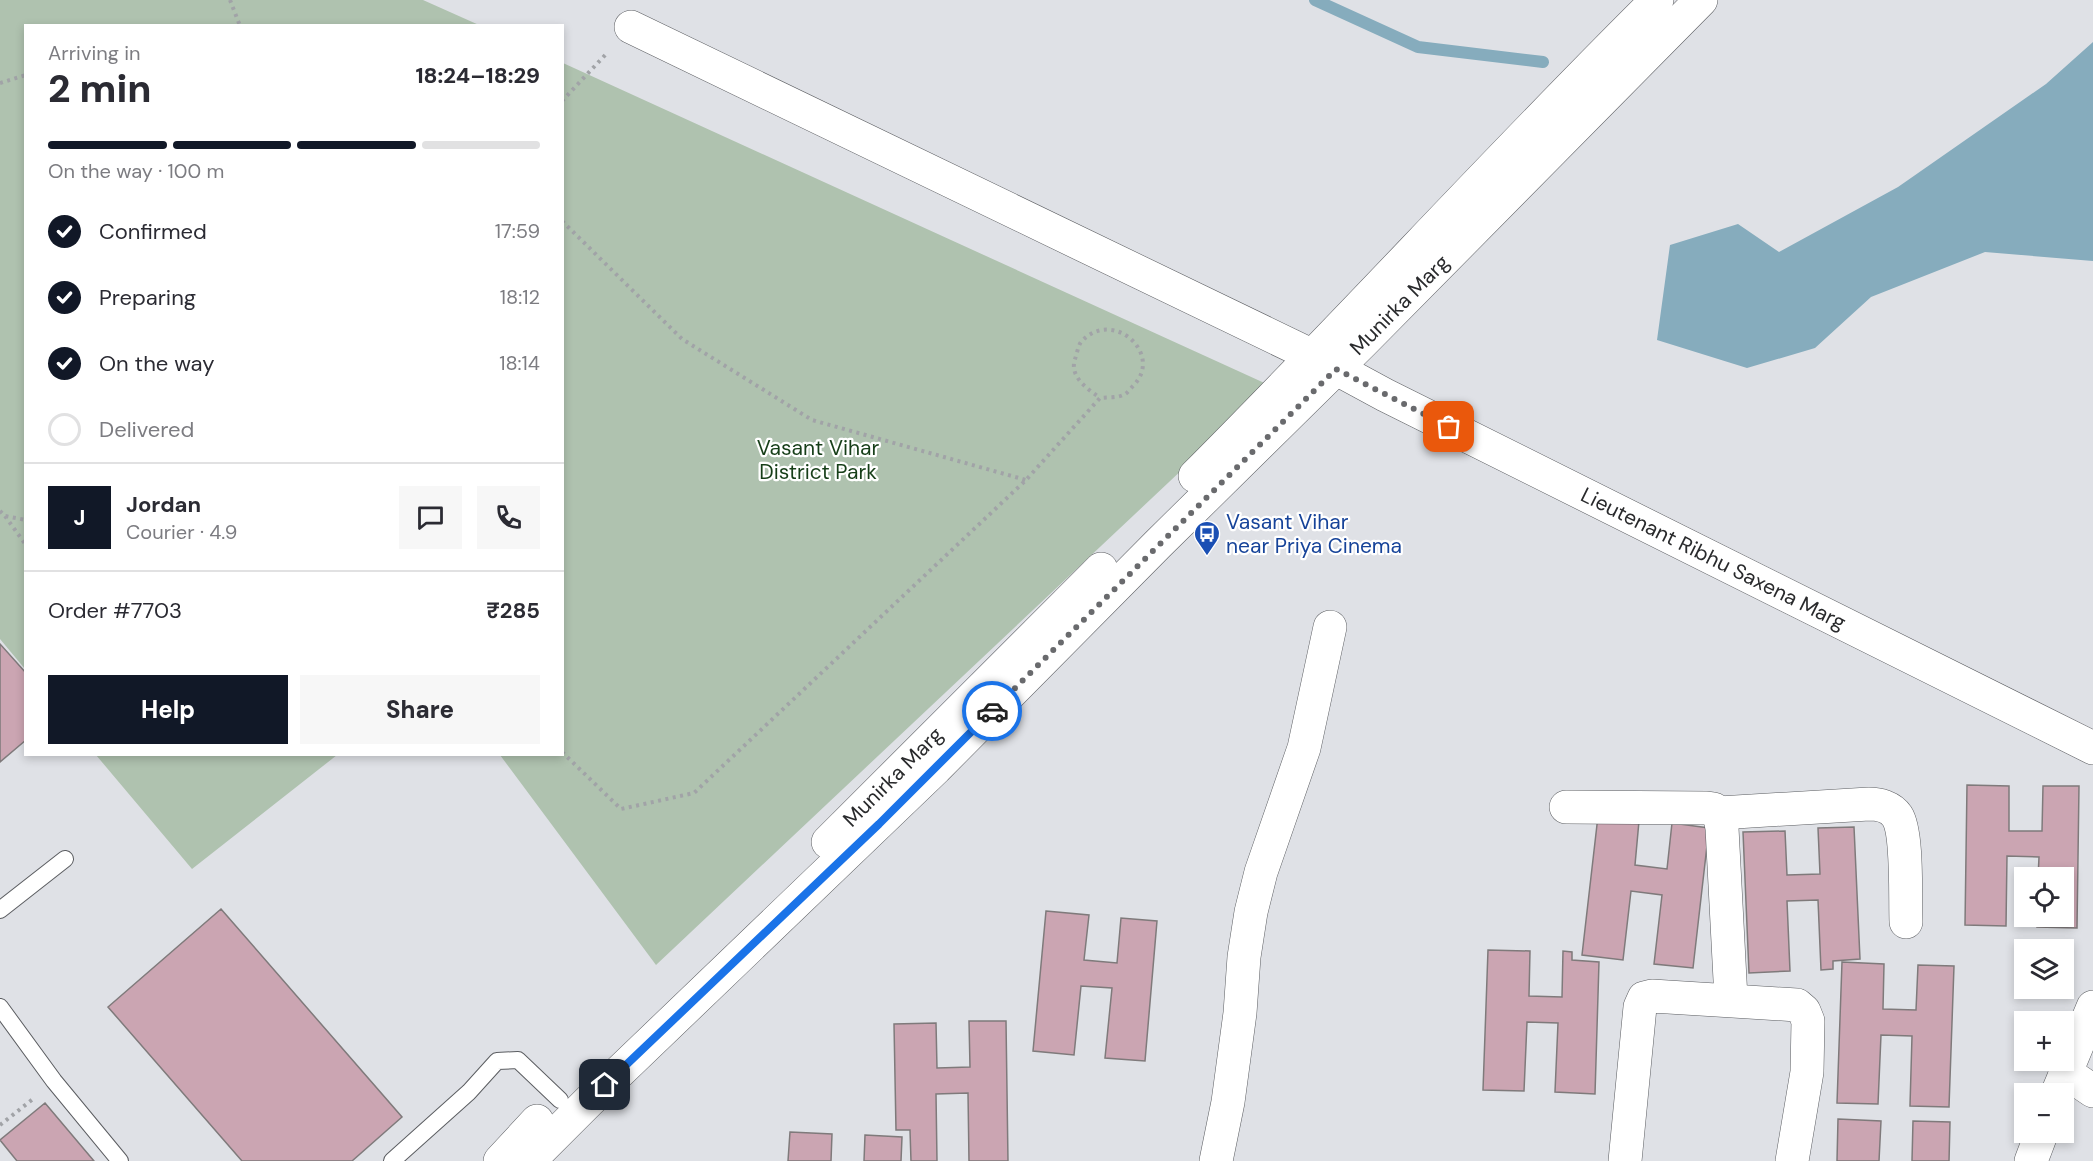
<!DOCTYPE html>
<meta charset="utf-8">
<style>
body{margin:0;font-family:"DM Sans",sans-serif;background:#f7f7f7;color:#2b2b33;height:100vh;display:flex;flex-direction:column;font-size:22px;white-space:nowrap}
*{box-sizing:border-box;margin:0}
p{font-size:20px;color:#7c7c81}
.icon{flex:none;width:33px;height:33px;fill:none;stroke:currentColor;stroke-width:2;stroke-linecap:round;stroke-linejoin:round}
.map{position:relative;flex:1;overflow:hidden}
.side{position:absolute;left:24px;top:24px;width:540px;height:732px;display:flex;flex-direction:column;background:#fff;border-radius:0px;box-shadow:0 3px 9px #0003}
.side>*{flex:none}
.buttons{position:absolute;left:2014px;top:867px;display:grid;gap:12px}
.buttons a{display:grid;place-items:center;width:60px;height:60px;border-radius:0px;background:#fff;box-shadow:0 3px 9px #0003;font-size:30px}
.pin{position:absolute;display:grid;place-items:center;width:51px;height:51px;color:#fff;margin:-26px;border-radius:12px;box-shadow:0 3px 9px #0006}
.courier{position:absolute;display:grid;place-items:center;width:60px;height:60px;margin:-30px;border:4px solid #1a73e8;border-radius:50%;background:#fff;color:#222;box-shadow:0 2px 8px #0007}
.headline em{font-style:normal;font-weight:800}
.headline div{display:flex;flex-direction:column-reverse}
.headline{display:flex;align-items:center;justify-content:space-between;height:102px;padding:0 24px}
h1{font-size:39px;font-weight:800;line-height:45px}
.bar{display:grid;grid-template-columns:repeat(4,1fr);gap:9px 6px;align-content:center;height:72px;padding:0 24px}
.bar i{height:8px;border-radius:4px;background:#e1e1e2}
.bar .active{background:#111827}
.bar p{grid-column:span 4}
.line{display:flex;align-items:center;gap:15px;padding:0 24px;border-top:2px solid #e1e1e2}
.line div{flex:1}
.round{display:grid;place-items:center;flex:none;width:63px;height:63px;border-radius:0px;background:#f7f7f7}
ol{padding:0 24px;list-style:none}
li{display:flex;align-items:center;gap:18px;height:66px}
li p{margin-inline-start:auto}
li .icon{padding:6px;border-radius:50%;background:#111827;color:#fff;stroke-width:4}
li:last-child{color:#7c7c81}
li i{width:33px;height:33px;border:3px solid #e1e1e2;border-radius:50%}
.action{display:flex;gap:12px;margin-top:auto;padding:12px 24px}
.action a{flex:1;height:69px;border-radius:0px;background:#111827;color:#fff;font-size:24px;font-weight:800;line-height:69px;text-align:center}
.action a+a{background:#f7f7f7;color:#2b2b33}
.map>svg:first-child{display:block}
</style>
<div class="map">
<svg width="2093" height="1161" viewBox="0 0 2093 1161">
<rect width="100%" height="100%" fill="#dfe1e6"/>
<!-- green -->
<path fill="#afc2af" d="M 0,0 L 423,0 L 479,25 L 26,26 L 25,669 L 0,639 Z
M 563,63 L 1271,386 L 656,965 L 500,755 L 562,754 Z
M 96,755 L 337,755 L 192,869 Z"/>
<!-- water -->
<path fill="#86acbd" d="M 2093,42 L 2093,261 L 1985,252 L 1871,297 L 1815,348 L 1747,368 L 1657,340 L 1670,245 L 1738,224 L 1779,252 L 1898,187 L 2046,84 Z"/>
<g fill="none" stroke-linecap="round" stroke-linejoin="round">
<!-- stream -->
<path stroke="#86acbd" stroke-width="12" d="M 1315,0 L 1418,47 L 1543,62"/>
</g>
<!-- building -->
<path fill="#cba5b2" stroke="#7f7a7b" stroke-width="1.5" d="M 0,644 L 26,673 L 26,740 L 0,762 Z
M 1967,785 L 2009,786 L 2009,831 L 2042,831 L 2043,786 L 2079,786 L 2077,928 L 2037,927 L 2038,916 L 2064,916 L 2064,878 L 2038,878 L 2039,857 L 2007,856 L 2006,926 L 1965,925 Z
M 1598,816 L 1639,821 L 1635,865 L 1667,869 L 1672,823 L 1709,828 L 1693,968 L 1654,964 L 1662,895 L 1631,891 L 1623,960 L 1582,955 Z
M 1854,827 L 1860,959 L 1833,961 L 1833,969 L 1821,970 L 1818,900 L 1787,901 L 1790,971 L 1749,973 L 1743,832 L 1785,831 L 1787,875 L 1820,874 L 1818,828 Z
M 221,909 L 402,1117 L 352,1161 L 242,1161 L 108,1007 Z
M 1046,911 L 1089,915 L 1084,960 L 1117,963 L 1121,918 L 1157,921 L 1145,1061 L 1105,1058 L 1112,988 L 1081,986 L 1074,1055 L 1033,1051 Z
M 1488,950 L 1530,951 L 1529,996 L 1562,997 L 1563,951 L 1572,952 L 1572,960 L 1599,962 L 1595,1094 L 1555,1092 L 1558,1023 L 1527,1022 L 1524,1091 L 1483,1090 Z
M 1842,962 L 1884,964 L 1883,1009 L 1916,1010 L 1918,965 L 1954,966 L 1949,1107 L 1910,1106 L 1912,1036 L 1881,1035 L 1878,1104 L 1837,1103 Z
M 969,1021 L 1006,1021 L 1008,1161 L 969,1161 L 968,1093 L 936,1094 L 937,1161 L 911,1161 L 910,1130 L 896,1130 L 894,1024 L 936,1023 L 937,1068 L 970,1067 Z
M 45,1103 L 94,1161 L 17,1161 L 0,1140 Z
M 1838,1119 L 1881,1121 L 1879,1161 L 1837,1161 Z
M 1913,1121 L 1950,1122 L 1949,1161 L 1912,1161 Z
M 790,1132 L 832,1134 L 831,1161 L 788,1161 Z
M 865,1135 L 902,1137 L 901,1161 L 864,1161 Z"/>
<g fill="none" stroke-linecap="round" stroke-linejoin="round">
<defs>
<path id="service" d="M 0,910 L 65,859
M 0,1007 L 54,1081 L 120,1161
M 392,1161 L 469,1092 L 497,1061 L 518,1060 L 560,1100"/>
<g id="minor">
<path id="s1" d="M 631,27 L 1313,356 L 1385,395 L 2093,748"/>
<path d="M 1566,807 L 1707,808 L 1714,809 L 1719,813 L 1869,804 C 1879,804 1891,807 1897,816 C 1908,832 1905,899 1906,922"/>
<path d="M 1719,813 L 1722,828 L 1731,999"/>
<path d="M 2065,1072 L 2093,1091"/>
<path d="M 2057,1094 L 2093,1007"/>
<path d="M 1216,1161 L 1228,1102 L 1240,1013 L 1244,957 L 1251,912 L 1261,872 L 1304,748 L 1330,627"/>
<path d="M 1625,1161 L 1640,1007 L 1644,998 L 1652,996 L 1797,1005 L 1804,1011 L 1808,1021 L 1807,1072 L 1792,1161"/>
<path d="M 2031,1161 L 2042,1132"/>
</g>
<g id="tertiary">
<path d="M 1195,476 C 1352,319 1500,155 1657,0"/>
<path id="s2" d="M 828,842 L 1101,569"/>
<path d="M 500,1161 L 537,1121"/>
<path id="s3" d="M 529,1161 L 589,1101 L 936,768 L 1158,544 L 1362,343 L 1701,0"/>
</g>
</defs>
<!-- service casing -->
<use href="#service" stroke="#5b5d61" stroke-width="18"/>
<!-- minor casing -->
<use href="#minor" stroke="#5b5d61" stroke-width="34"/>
<!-- tertiary casing -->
<use href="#tertiary" stroke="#5b5d61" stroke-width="34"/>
<!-- path -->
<path stroke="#a1a3a7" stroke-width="4" stroke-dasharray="3 4.5" stroke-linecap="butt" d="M 230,0 L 240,26
M 0,83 L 26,75
M 562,101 L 608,52
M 562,221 L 682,339 L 812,420 L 1026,480
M 0,511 L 5,516 L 26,520
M 5,516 L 26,545
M 562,752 L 621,809 L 694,793 L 1026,480 L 1100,398 C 1107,397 1117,398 1123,395 C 1127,394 1130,389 1133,386 C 1165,354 1112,307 1081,342 C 1078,346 1077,354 1075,359 C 1069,377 1088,389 1100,398
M 0,1125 L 33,1099"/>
<!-- service -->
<use href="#service" stroke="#fff" stroke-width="16"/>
<!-- minor -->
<use href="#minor" stroke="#fff" stroke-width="33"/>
<!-- tertiary -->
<use href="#tertiary" stroke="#fff" stroke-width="33"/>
</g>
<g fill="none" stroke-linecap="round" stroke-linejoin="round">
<!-- done -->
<path stroke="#696a6d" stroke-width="6" stroke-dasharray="0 10.8" d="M 992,711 L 1336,369 L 1449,427"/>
<!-- route -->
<path stroke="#1a73e8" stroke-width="8" d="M 605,1085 L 879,824 L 992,711"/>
</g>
<!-- icons -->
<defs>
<symbol id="bus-pin" viewBox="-11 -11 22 30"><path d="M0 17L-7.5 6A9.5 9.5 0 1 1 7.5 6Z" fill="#1a4fb4" stroke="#fff"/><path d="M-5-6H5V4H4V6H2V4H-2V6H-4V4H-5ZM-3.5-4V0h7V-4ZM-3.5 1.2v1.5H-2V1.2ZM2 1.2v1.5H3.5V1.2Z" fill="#fff"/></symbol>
</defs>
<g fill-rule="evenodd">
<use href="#bus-pin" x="1192" y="519" width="30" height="40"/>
</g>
<g text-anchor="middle" stroke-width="4.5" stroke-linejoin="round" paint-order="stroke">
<!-- street labels -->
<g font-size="21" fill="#292a2c" stroke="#fff">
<text dy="7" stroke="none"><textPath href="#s3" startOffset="1221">Munirka Marg</textPath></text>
<text dy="7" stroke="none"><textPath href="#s1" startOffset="1206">Lieutenant Ribhu Saxena Marg</textPath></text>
<text dy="7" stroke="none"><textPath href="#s2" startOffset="92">Munirka Marg</textPath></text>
</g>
<!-- park labels -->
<g font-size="21" fill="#163e18" stroke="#fff">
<text x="818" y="455">Vasant Vihar<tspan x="818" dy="24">District Park</tspan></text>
</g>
<!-- transit labels -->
<g font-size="21" fill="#164399" stroke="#fff" text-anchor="start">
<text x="1226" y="529">Vasant Vihar<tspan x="1226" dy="24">near Priya Cinema</tspan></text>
</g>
</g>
</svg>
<div class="buttons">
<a><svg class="icon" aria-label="locate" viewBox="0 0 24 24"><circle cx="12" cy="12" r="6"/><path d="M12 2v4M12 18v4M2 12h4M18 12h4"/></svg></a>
<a><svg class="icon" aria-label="layers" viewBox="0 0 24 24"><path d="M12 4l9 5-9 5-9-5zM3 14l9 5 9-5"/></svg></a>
<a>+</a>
<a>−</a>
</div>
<div class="pin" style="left:1449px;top:427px;background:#ea580c"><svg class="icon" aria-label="bag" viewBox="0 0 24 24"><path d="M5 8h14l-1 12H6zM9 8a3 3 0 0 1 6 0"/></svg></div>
<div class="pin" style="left:605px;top:1085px;background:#1f2937"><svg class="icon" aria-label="home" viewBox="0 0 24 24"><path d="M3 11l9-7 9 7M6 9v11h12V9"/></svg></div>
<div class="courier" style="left:992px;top:711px"><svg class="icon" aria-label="car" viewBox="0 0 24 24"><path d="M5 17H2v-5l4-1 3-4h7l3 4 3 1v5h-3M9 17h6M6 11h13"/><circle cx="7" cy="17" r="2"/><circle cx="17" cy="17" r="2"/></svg></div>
<section class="side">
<div class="headline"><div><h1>2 min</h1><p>Arriving in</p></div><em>18:24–18:29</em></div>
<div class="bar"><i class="active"></i><i class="active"></i><i class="active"></i><i></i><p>On the way · 100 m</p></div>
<ol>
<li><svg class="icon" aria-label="check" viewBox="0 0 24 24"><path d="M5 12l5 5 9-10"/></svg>Confirmed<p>17:59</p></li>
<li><svg class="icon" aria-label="check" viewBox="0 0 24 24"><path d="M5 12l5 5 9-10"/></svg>Preparing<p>18:12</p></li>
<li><svg class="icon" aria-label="check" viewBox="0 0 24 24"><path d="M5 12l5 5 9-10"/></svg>On the way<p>18:14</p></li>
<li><i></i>Delivered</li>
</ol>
<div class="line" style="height:108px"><b class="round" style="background:#111827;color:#fff">J</b><div><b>Jordan</b><p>Courier · 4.9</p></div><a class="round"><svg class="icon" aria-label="chat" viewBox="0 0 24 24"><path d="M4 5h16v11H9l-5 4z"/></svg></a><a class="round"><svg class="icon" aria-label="phone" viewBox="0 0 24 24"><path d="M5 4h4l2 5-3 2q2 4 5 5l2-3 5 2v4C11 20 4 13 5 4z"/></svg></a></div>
<div class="line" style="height:78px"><div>Order #7703</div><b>₹285</b></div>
<div class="action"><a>Help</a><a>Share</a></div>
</section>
</div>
